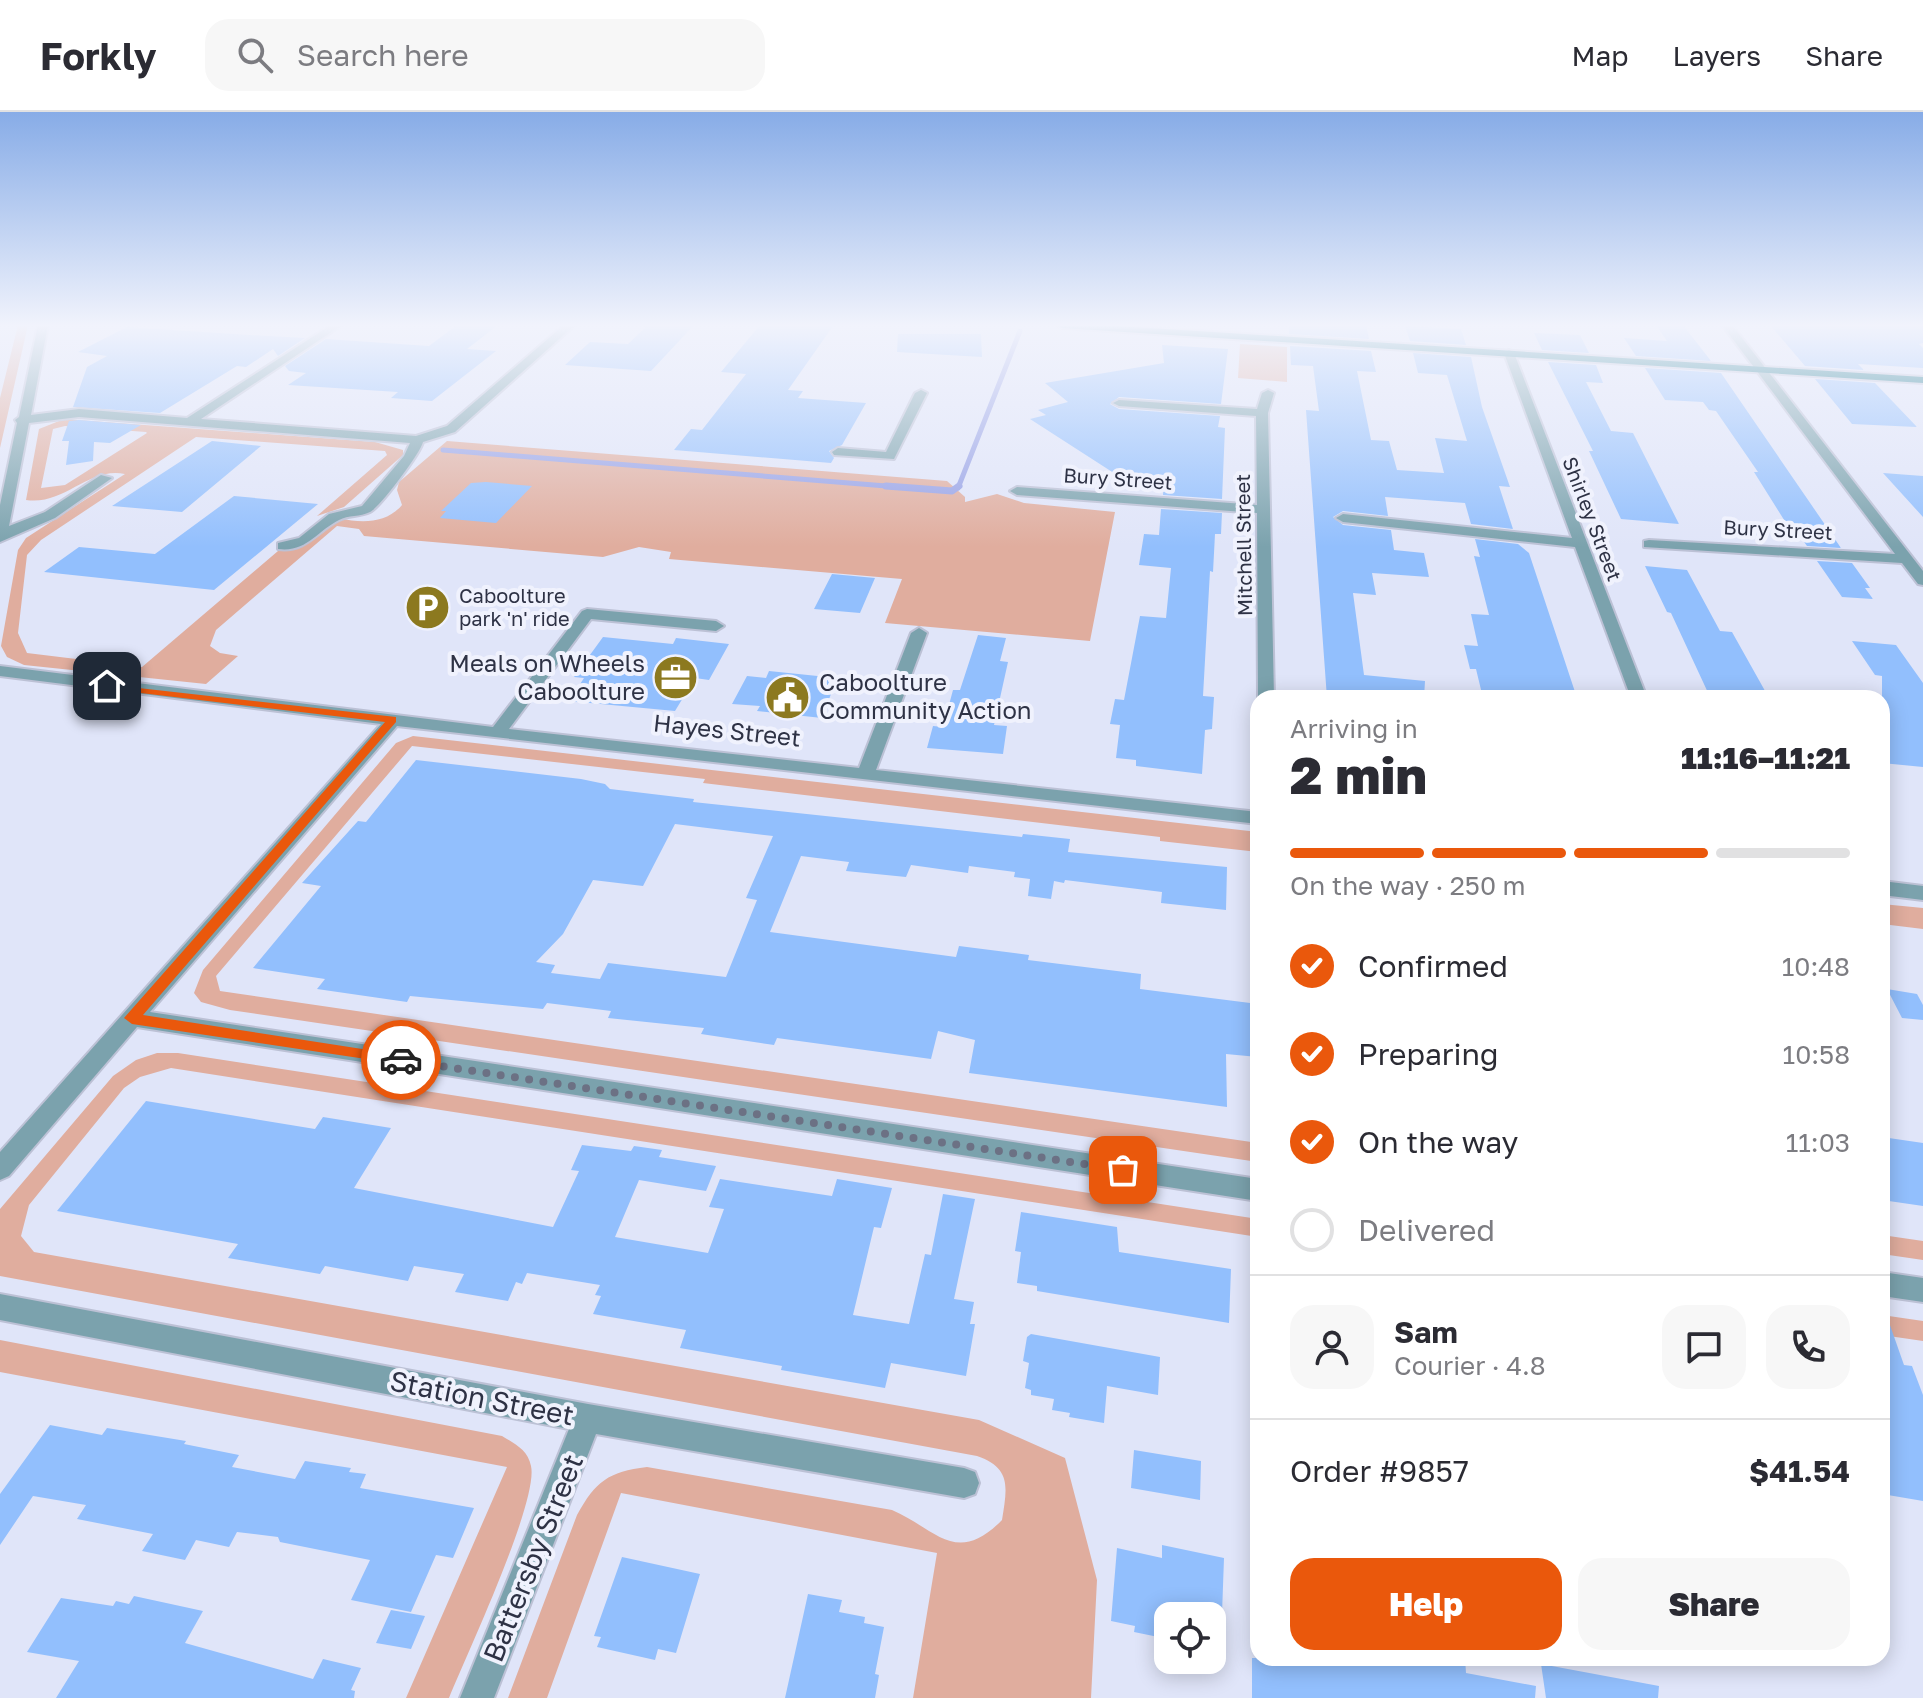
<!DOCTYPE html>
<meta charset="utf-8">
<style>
body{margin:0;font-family:"Golos Text",sans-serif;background:#f7f7f7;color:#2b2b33;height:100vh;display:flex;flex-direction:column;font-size:30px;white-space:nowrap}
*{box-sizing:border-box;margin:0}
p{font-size:26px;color:#7c7c81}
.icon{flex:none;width:44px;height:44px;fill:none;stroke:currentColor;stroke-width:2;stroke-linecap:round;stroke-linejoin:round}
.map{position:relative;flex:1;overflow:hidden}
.drawer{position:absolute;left:1250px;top:578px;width:640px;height:976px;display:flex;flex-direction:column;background:#fff;border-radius:24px;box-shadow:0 4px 20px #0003}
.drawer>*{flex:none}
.controls{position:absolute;left:1154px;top:1490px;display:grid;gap:16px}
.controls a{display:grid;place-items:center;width:72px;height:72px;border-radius:16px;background:#fff;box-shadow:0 4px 20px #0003;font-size:40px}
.pin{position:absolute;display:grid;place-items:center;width:68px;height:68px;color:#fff;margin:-34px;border-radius:16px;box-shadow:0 4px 12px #0006}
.courier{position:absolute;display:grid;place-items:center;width:80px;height:80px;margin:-40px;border:6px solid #ea580c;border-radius:50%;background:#fff;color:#222;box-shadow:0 2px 10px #0007}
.head em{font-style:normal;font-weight:800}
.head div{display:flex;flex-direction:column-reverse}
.head{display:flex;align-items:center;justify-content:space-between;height:136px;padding:0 40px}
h1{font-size:52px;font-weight:800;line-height:60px}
.bar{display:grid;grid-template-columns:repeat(4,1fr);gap:12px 8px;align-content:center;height:96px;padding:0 40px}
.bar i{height:10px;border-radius:6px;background:#e1e1e2}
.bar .selected{background:#ea580c}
.bar p{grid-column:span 4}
.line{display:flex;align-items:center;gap:20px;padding:0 40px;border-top:2px solid #e1e1e2}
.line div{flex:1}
.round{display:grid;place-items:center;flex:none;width:84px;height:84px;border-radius:24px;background:#f7f7f7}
ol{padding:0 40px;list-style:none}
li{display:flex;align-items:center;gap:24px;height:88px}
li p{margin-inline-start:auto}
li .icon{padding:8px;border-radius:50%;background:#ea580c;color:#fff;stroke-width:4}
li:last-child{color:#7c7c81}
li i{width:44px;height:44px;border:4px solid #e1e1e2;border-radius:50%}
.cta{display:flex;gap:16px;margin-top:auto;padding:16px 40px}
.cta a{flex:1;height:92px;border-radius:24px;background:#ea580c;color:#fff;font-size:32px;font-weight:800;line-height:92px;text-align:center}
.cta a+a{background:#f7f7f7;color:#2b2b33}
header{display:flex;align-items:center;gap:48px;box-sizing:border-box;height:112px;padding:0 40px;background:#fff;border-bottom:2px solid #e1e1e2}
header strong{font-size:38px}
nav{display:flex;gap:44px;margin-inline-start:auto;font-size:28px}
.search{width:560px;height:72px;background:#f7f7f7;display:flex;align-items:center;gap:20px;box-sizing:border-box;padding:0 28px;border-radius:24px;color:#7c7c81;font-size:30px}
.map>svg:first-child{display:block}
</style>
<header>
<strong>Forkly</strong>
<div class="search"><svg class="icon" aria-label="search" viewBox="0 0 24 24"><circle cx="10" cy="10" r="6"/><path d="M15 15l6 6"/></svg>Search here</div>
<nav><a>Map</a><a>Layers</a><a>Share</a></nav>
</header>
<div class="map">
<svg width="1923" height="1586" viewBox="0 0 1923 1586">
<rect width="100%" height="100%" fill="#e0e5f9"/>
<!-- green -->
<path fill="#e0ad9e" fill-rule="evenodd" d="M 18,213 L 28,213 L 0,336 L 0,286 Z
M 1240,232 L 1287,235 L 1287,270 L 1238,266 Z
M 64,307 L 375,330 L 403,338 L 403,343 L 344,395 L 317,404 L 387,343 L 385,339 L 196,325 L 41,428 L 27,443 L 18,521 L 27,541 L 142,555 L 278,439 C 306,438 319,424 340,406 C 362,412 387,411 402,393 L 397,378 L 399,370 L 447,329 L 947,369 L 965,385 L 965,390 L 997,382 L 1024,391 L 1115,400 L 1090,529 L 885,511 L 902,467 L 669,447 L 671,440 L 639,435 L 603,445 L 364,424 L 359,417 L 337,414 L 216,518 L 210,534 L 220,541 L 238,544 L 206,572 L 24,553 L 7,545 L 1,534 L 18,438 L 26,426 L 125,362 C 89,354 64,394 26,388 L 39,317 ZM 65,314 L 146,320 L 147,321 L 65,373 L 41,376 L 53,317 Z
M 413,624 L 1258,720 L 1258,740 L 1160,729 L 1160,725 L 703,671 L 705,667 L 412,634 L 216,864 L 220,879 L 1258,1031 L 1258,1050 L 230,898 L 201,890 L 194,881 L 203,858 L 396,631 Z
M 1882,792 L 1923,796 L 1923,817 L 1882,812 Z
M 157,941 L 178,941 L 1258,1107 L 1258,1125 L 171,956 L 140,965 L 124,976 L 29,1093 L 21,1124 L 34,1140 L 979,1308 L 1065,1346 L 1097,1468 L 1091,1586 L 913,1586 L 937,1441 L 621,1381 L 547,1586 L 508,1586 L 577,1403 C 596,1369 608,1360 647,1355 L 892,1398 C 936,1417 956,1455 1002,1408 C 1007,1376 1012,1356 977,1344 L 0,1164 L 0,1097 L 113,964 L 136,948 Z
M 1882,1123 L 1923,1129 L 1923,1148 L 1882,1142 Z
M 1882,1203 L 1923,1209 L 1923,1229 L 1882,1223 Z
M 0,1228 L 502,1324 C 515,1332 528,1338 531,1354 C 539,1389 466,1544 449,1586 L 406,1586 L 507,1355 L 0,1260 Z"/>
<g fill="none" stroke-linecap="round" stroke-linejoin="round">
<!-- stream-far1 -->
<path stroke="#95a0e5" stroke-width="5" d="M 443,338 L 911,376
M 958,376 L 1020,219"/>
<!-- stream -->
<path stroke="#95a0e5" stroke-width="7" d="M 886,374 L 952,379 L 959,374"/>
</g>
<!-- building -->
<path fill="#92bffd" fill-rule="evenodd" d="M 457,213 L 498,213 L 467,237 L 496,239 L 432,289 L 391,286 L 398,280 L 288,273 L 306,261 L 289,259 L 285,254 L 326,227 L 429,234 Z
M 648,213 L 694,213 L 651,259 L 565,253 L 590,230 L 628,232 Z
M 760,213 L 833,214 L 788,278 L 803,279 L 798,286 L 866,291 L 842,333 L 829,339 L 834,346 L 831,351 L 674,338 L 691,317 L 702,318 L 746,262 L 721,260 Z
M 1289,213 L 1366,213 L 1369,227 L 1289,222 Z
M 1656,213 L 1683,213 L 1711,249 L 1636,244 L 1624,226 L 1667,229 Z
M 1770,213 L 1923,213 L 1923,231 L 1919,232 L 1923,236 L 1923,256 L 1858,252 L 1864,258 L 1805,254 Z
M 1405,214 L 1461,217 L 1466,233 L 1410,229 Z
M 127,215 L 249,223 L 305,226 L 278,244 L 273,237 L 246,255 L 237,254 L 160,301 L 73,295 L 87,255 L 107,244 L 78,240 Z
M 1534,221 L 1580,223 L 1589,241 L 1542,238 Z
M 898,222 L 981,222 L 982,245 L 897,240 Z
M 1162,233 L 1228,237 L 1221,292 L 1119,285 L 1110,292 L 1119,297 L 1220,304 L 1218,315 L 1225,316 L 1222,387 L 1163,383 L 1164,369 L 1120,365 L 1030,307 L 1046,303 L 1038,298 L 1068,290 L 1045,271 L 1164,251 Z
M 1290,234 L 1371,239 L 1376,260 L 1357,259 L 1371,328 L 1389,329 L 1397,358 L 1444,361 L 1435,326 L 1467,329 L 1447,263 L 1418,261 L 1413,241 L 1471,245 L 1482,295 L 1510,375 L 1499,374 L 1513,417 L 1471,412 L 1465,391 L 1385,385 L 1388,404 L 1343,399 L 1333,405 L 1343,413 L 1391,418 L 1394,438 L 1424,441 L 1429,465 L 1372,461 L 1376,483 L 1353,481 L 1364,563 L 1425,569 L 1424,586 L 1327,586 L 1306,298 L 1319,299 L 1313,254 L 1291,253 Z
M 1548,250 L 1596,253 L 1603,271 L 1586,270 L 1611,319 L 1633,321 L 1679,412 L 1621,407 L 1589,339 L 1593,339 Z
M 1645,256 L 1721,261 L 1841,436 L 1807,434 L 1797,420 L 1791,419 L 1754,360 L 1758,360 L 1716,299 L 1709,298 L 1703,290 L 1665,288 Z
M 1815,267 L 1875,271 L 1917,315 L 1852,312 Z
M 79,308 L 141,313 L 110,331 L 94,330 L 93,349 L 66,353 L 69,329 L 62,329 L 69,309 Z
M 212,329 L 261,334 L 182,400 L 112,394 Z
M 1883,361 L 1923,364 L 1923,405 Z
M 486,370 L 532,374 L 496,411 L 440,406 L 446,399 L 441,399 L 471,371 Z
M 234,384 L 318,392 L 214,478 L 44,460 L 79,435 L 155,442 Z
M 1161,397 L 1222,401 L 1221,422 L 1215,422 L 1213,460 L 1210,459 L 1203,584 L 1214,585 L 1212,617 L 1205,618 L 1202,662 L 1136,654 L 1136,648 L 1116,646 L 1120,613 L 1110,612 L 1115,587 L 1124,588 L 1140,504 L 1166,506 L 1171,456 L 1139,453 L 1144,422 L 1159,423 Z
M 1475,427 L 1518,432 L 1529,441 L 1577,586 L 1483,586 L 1476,557 L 1470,557 L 1464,533 L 1478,534 L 1471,502 L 1489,503 L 1474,444 L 1480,445 Z
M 1817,449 L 1852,451 L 1870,476 L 1865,476 L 1873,487 L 1842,485 Z
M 1645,454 L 1687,458 L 1720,519 L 1732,520 L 1769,586 L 1710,585 L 1671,501 L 1667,500 Z
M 832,462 L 875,466 L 860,501 L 814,497 Z
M 978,523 L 1006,526 L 1000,549 L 1008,550 L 994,613 L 1007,614 L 1003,642 L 927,636 L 933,614 L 943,615 L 953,578 L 960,578 Z
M 603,525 L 673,532 L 676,526 L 729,532 L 709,568 L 695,566 L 675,599 L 569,589 L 584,566 L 574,565 Z
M 1852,529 L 1896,533 L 1923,571 L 1923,655 L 1882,651 L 1882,564 L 1875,563 Z
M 769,559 L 837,566 L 822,606 L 757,599 L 760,594 L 732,592 L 747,564 L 766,566 Z
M 416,648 L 581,667 L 605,672 L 610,677 L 694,687 L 693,690 L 1022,725 L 1023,722 L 1070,727 L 1068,740 L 1227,755 L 1226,798 L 1161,791 L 1162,780 L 1065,768 L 1064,771 L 1054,769 L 1051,787 L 1028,784 L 1030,767 L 1014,765 L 1015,760 L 969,754 L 968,761 L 911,753 L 906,765 L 846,759 L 849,750 L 801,744 L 770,820 L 956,845 L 959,834 L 1029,843 L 1028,848 L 1141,862 L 1140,877 L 1258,892 L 1258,945 L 1226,942 L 1227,995 L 969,961 L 975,928 L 938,919 L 931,947 L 777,926 L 774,933 L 701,922 L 704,916 L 608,906 L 611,899 L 547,891 L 543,897 L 410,884 L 407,890 L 317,877 L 325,867 L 253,856 L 321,774 L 302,771 L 358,709 L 366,710 ZM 675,712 L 773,724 L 746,786 L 757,788 L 726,865 L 608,851 L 600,867 L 551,861 L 555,853 L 536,850 L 563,822 L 593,768 L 643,774 Z
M 1887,877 L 1917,882 L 1923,893 L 1923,908 L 1902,906 Z
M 146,989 L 315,1017 L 323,1005 L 391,1016 L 354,1076 L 553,1115 L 579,1059 L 571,1058 L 582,1033 L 631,1039 L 634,1034 L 662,1038 L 659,1045 L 716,1054 L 706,1079 L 639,1068 L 615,1125 L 708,1141 L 724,1097 L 709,1095 L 720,1067 L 832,1084 L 837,1067 L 892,1076 L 881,1116 L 874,1115 L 853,1203 L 909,1212 L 925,1142 L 931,1143 L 943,1082 L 975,1087 L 954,1187 L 974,1190 L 970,1212 L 975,1212 L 966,1264 L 891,1251 L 885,1276 L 781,1258 L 782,1254 L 680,1236 L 686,1218 L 593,1202 L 601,1184 L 595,1183 L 600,1173 L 527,1161 L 522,1172 L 516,1170 L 508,1189 L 455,1180 L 464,1162 L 414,1154 L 408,1169 L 325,1154 L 320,1162 L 228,1146 L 238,1132 L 57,1099 Z
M 1882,1025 L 1923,1031 L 1923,1094 L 1882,1088 Z
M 1021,1100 L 1117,1115 L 1119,1140 L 1231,1157 L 1229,1211 L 1037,1179 L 1037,1174 L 1017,1171 L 1021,1140 L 1015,1139 Z
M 1885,1199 L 1904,1253 L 1912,1254 L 1923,1283 L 1923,1389 L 1882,1382 L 1882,1200 Z
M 1031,1222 L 1160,1245 L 1158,1283 L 1107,1274 L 1104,1311 L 1069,1305 L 1070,1301 L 1052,1298 L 1054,1287 L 1031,1283 L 1031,1278 L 1025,1276 L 1029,1251 L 1023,1249 L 1027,1225 Z
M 50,1313 L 102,1323 L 107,1316 L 186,1329 L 184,1332 L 239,1343 L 232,1355 L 295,1367 L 305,1349 L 351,1356 L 349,1360 L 366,1362 L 360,1376 L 474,1396 L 453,1446 L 436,1443 L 411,1500 L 351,1488 L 370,1448 L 280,1430 L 278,1425 L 237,1420 L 229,1435 L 196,1428 L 185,1448 L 142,1439 L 153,1422 L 77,1407 L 86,1393 L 33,1384 L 0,1433 L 0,1382 Z
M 1134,1338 L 1201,1349 L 1200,1388 L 1131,1376 Z
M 1162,1433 L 1224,1446 L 1221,1530 L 1212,1528 L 1212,1504 L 1168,1504 L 1168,1527 L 1134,1520 L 1135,1514 L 1111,1509 L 1117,1436 L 1162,1446 Z
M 622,1445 L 700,1462 L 676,1541 L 658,1537 L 655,1548 L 597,1535 L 601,1525 L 594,1524 Z
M 808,1482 L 842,1488 L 839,1500 L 865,1505 L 864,1511 L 884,1515 L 875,1562 L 879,1563 L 875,1586 L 785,1586 Z
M 134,1484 L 203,1499 L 185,1531 L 313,1567 L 323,1547 L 361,1556 L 351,1578 L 355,1579 L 354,1586 L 56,1586 L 79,1549 L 27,1540 L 61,1486 L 113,1494 L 116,1489 L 129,1492 Z
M 391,1498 L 425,1504 L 411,1537 L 376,1531 Z
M 1252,1546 L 1465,1546 L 1466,1561 L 1536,1574 L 1535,1586 L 1252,1586 Z
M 1541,1552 L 1659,1574 L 1658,1586 L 1546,1586 Z"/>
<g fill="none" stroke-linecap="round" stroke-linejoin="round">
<defs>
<path id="minor" d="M 38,213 L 48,213 L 31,303 L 79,297 L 187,306 L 331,213 L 342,213 L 201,307 L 416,324 L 447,314 L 564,213 L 575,213 L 455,320 L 423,330 C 420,342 379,396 370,400 C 360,405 348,403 339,408 C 317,419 306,441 278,437 L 278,431 L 299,426 L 329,402 L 362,394 L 404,344 L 410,331 L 79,305 L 29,311 L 9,414 L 45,400 L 101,363 L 112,366 L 55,406 L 0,430 L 0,393 L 17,311 L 15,308 L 19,305 Z
M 1722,213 L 1732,213 L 1923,459 L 1923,473 L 1918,472 L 1902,451 L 1644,435 L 1644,429 L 1649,428 L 1895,442 Z
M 1509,238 L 1514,241 L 1647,586 L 1631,586 L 1575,435 L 1343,410 L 1336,406 L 1343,402 L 1572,426 L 1504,241 Z
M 921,278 L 927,281 L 894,347 L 834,343 L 832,340 L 838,336 L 886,340 L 915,281 Z
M 1268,278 L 1274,281 L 1268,301 L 1274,586 L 1258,586 L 1257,401 L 1017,383 L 1010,379 L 1017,375 L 1257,393 L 1256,304 L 1119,294 L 1113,291 L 1119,288 L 1257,297 L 1262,281 Z
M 587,497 L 716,509 L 724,514 L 716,519 L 591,507 L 509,617 L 859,656 L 911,521 L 919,516 L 927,521 L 876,658 L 1258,700 L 1258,712 L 397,614 L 150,900 L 1258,1067 L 1258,1089 L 137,915 L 9,1064 L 0,1068 L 0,1040 L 381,612 L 0,564 L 0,554 L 493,615 L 582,499 Z
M 1882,769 L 1923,774 L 1923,788 L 1882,783 Z
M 1882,1160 L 1923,1166 L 1923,1190 L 1882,1184 Z
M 0,1182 L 588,1292 L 964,1356 L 975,1360 L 979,1371 L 975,1382 L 964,1386 L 596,1322 L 494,1586 L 460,1586 L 569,1317 L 0,1208 Z"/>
<path id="major" d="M 1057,213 L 1103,213 L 1923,265 L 1923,271 L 1062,216 Z"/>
</defs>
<!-- minor casing -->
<use href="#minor" stroke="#bcc1d5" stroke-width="4"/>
<!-- major casing -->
<use href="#major" stroke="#bcc1d5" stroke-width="4"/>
<!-- minor -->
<use href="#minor" fill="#7ba2ad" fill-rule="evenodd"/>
<!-- major -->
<use href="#major" fill="#00697d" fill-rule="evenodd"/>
</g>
<!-- sky -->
<linearGradient id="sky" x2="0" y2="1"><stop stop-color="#87ace7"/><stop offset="0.49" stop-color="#f1f3fc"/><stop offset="1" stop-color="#f1f3fc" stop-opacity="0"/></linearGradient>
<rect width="1923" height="435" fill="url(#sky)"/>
<!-- route -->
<path fill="#ea580c" d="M 103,572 L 396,605 L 396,610 L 143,903 L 401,943 L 406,944 L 406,953 L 132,912 L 124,906 L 385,610 L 107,577 Z"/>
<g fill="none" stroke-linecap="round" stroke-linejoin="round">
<!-- done -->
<path stroke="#6c7184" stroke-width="8" stroke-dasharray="0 14.4" d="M 401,948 L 1123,1058"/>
</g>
<!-- icons -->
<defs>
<symbol id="parking-disc" viewBox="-11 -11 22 22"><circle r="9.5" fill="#8c791f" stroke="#f0f2fd"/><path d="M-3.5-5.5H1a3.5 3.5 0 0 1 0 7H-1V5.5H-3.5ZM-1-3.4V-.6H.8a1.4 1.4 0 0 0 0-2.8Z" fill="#fff"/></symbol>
<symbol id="office-disc" viewBox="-11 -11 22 22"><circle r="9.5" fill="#8c791f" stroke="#f0f2fd"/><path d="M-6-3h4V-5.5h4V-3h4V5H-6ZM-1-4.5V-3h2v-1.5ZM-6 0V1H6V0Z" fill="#fff"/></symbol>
<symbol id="civic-disc" viewBox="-11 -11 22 22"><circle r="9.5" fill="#8c791f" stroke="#f0f2fd"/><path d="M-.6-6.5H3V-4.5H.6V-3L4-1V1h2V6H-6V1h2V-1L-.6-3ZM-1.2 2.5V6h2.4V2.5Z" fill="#fff"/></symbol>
</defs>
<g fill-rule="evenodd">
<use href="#parking-disc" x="402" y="470" width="51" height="51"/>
<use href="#office-disc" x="650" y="540" width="51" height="51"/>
<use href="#civic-disc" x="762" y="560" width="51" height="51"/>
</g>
<g text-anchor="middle" stroke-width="8" stroke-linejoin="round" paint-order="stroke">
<!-- far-street labels -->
<g font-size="20" fill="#2e3245" stroke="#f0f2fd">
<text transform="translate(1118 367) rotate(4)" y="7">Bury Street</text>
<text transform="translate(1592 407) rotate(69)" y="7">Shirley Street</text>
<text transform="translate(1778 418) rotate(3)" y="7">Bury Street</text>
<text transform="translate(1244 433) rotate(-91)" y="7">Mitchell Street</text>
</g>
<!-- far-poi labels -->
<g font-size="20" fill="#2e3245" stroke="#f0f2fd" text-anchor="start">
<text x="459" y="491">Caboolture<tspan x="459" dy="23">park 'n' ride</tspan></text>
</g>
<!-- poi labels -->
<g font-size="24" fill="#2e3245" stroke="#f0f2fd" text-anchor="end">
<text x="645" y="560">Meals on Wheels<tspan x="645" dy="28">Caboolture</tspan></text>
<text x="819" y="579" text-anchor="start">Caboolture<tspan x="819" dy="28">Community Action</tspan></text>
</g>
<!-- street labels -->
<g font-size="24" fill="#2e3245" stroke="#f0f2fd">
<text transform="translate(727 619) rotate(6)" y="8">Hayes Street</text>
</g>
<!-- near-street labels -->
<g font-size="28" fill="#2e3245" stroke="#f0f2fd">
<text transform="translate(482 1286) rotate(11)" y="10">Station Street</text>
<text transform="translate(533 1446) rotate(-68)" y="10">Battersby Street</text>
</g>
</g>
</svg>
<div class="controls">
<a><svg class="icon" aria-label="locate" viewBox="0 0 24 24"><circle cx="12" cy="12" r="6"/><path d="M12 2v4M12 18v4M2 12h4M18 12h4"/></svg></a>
</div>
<div class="pin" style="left:1123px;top:1058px;background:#ea580c"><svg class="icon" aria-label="bag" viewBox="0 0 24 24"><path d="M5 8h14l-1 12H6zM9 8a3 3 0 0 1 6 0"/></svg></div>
<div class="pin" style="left:107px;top:574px;background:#1f2937"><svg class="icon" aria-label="home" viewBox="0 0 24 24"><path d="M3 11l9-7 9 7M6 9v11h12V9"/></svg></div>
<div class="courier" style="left:401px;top:948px"><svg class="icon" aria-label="car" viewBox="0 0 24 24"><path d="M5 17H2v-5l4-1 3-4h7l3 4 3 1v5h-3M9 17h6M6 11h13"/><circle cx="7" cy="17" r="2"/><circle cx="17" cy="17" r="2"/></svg></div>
<section class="drawer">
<div class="head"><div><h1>2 min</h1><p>Arriving in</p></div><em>11:16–11:21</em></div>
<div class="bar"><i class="selected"></i><i class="selected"></i><i class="selected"></i><i></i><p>On the way · 250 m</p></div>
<ol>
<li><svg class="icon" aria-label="check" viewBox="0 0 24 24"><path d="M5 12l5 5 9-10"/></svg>Confirmed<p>10:48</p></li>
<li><svg class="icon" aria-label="check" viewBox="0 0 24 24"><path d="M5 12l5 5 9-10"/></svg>Preparing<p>10:58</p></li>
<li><svg class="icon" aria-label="check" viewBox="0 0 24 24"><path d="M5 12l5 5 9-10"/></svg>On the way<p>11:03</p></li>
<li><i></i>Delivered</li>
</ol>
<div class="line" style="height:144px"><a class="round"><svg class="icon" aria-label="person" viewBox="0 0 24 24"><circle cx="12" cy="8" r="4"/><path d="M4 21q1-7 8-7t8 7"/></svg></a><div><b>Sam</b><p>Courier · 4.8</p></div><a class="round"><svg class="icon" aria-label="chat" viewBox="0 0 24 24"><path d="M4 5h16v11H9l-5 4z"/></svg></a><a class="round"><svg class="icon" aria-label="phone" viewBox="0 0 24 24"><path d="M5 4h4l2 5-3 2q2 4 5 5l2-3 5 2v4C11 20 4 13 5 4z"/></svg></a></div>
<div class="line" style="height:104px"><div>Order #9857</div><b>$41.54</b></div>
<div class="cta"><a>Help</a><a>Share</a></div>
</section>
</div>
